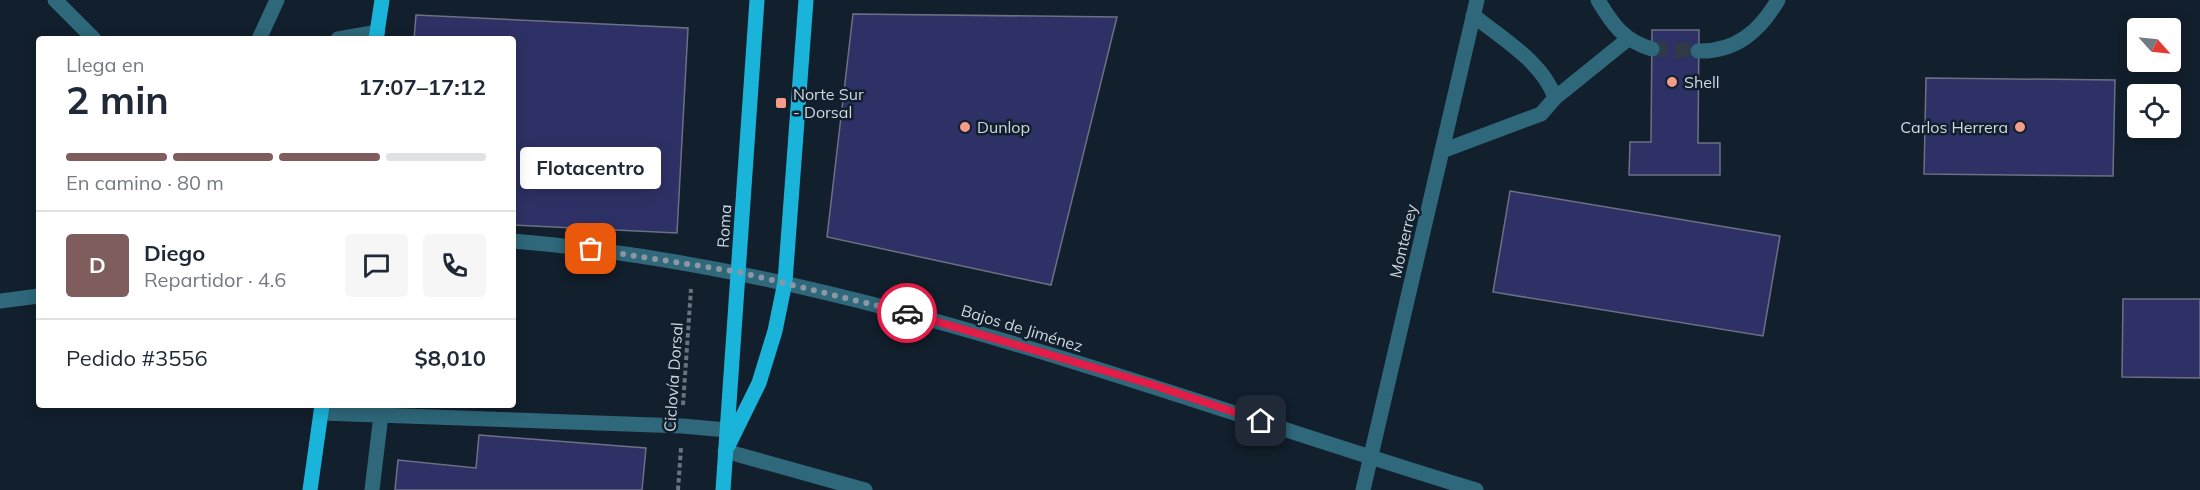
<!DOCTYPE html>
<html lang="es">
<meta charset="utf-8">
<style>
body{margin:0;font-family:Mulish,sans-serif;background:#f6f6f7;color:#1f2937;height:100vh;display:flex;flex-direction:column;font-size:22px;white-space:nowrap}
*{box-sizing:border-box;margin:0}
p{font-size:20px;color:#747a83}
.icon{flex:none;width:33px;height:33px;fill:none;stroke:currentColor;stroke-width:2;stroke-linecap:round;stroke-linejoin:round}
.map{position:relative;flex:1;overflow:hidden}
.sheet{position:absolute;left:36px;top:36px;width:480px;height:372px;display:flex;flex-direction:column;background:#fff;border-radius:6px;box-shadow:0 3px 15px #0003}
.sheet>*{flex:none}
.needle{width:39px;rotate:117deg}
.buttons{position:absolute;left:2127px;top:18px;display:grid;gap:12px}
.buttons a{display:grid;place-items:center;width:54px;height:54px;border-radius:6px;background:#fff;box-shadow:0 3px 15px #0003;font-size:30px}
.pin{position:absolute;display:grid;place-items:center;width:51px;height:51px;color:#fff;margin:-26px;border-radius:12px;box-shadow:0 3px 9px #0006}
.courier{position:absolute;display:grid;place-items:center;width:60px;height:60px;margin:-30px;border:4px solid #e11d48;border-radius:50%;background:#fff;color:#222;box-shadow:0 2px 8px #0007}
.bubble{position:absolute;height:42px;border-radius:6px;background:#fff;box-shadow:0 3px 15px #0003;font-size:20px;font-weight:700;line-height:42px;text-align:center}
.head em{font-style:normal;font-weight:700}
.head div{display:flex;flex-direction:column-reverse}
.head{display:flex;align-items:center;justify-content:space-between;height:102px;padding:0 30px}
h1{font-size:39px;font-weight:700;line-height:45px}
.bar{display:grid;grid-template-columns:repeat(4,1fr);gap:9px 6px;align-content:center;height:72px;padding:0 30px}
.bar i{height:8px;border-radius:4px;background:#e0e1e3}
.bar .selected{background:#7f5d5d}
.bar p{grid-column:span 4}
.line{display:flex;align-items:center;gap:15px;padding:0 30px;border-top:2px solid #e0e1e3}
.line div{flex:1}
.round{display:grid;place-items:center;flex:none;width:63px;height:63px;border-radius:6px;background:#f6f6f7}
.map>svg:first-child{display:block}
</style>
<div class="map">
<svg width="2200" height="490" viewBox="0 0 2200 490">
<rect width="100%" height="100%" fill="#121f2c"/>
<!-- building -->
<path fill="#2e3165" stroke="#6d7084" stroke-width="1.5" d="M 853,14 L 1117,17 L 1051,285 L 827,237 Z
M 416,15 L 688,28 L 677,233 L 513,225 L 513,39 L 414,39 Z
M 1652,30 L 1699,30 L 1698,143 L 1720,143 L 1720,175 L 1629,175 L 1630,142 L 1651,142 Z
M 1926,78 L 2115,80 L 2113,176 L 1924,174 Z
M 1510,191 L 1780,236 L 1763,336 L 1493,292 Z
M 2123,299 L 2200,299 L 2200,378 L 2122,377 Z
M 479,435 L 646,448 L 642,490 L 395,490 L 398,460 L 476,468 Z"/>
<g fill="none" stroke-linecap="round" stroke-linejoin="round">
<!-- minor-tunnel -->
<path stroke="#2e3b47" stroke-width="15" stroke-dasharray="15 8" stroke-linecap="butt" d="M 1652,49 L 1698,51"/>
<!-- path -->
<path stroke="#69747f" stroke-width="4" stroke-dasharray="4.5 3" stroke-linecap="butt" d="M 683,405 L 691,289
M 678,490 L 681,448"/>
<!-- minor -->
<path stroke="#2e687a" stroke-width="15" d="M 55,0 L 94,39
M 1598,0 C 1612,24 1624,41 1652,49
M 1473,15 C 1502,39 1543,62 1555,98
M 259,39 L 277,0
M 338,39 L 378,32
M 1698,51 C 1736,52 1760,31 1778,0
M 1442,151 L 1541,114 L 1555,98 L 1628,39
M 513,241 C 846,268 1159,394 1476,490
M 0,301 L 39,296
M 321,413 L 682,426 L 727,430
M 725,451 L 865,490
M 372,490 L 381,415
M 1363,490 L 1477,0"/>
<!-- major -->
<path stroke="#1ab4da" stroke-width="15" d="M 376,39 L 382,0
M 728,446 L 759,383 L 775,331 L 785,282 L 806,0
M 310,490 L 322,405
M 723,490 L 757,0"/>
</g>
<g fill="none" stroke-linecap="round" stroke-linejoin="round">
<!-- done -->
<path stroke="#8d97a2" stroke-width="6" stroke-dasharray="0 10.8" d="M 591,249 L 739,272 L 907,313"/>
<!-- route -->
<path stroke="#e11d48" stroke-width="8" d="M 907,313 L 1150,384 L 1261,421"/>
</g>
<!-- markers -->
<g fill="#f49d8b" stroke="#121f2c" stroke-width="2">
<circle cx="1672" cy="82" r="6"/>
<rect x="775" y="97" width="12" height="12" rx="3"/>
<circle cx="965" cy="127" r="6"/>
<circle cx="2020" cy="127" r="6"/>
</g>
<g text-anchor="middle" stroke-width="5" stroke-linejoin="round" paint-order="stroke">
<!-- poi labels -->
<g font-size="16" fill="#cfd8e1" stroke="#121f2c" text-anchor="start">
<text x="1684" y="88">Shell</text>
<text x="793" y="100">Norte Sur<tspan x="793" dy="18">- Dorsal</tspan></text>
<text x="977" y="133">Dunlop</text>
<text x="2008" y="133" text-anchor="end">Carlos Herrera</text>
</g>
<!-- street labels -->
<g font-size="16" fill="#cfd8e1" stroke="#121f2c">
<text transform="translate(724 226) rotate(-86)" y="6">Roma</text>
<text transform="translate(1403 241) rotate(-77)" y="6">Monterrey</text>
<text transform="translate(1022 328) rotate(17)" y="6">Bajos de Jiménez</text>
<text transform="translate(673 377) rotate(-86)" y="6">Ciclovía Dorsal</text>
</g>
</g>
</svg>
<div class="buttons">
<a><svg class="needle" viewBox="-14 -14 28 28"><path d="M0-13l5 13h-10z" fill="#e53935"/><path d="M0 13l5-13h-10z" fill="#747a83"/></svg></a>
<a><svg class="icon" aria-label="locate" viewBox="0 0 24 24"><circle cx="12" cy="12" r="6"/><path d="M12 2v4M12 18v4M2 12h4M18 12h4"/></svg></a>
</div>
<div class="pin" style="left:591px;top:249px;background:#ea580c"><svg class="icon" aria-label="bag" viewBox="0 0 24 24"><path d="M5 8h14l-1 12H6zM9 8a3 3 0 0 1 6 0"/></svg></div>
<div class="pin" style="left:1261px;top:421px;background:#1f2937"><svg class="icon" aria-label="home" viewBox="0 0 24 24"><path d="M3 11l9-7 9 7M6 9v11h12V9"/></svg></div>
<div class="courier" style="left:907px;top:313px"><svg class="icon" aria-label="car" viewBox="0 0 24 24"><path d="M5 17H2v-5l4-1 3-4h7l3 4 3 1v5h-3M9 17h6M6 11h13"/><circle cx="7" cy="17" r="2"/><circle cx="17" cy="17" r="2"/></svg></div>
<div class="bubble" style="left:520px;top:147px;width:141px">Flotacentro</div>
<section class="sheet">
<div class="head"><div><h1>2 min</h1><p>Llega en</p></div><em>17:07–17:12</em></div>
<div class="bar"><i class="selected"></i><i class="selected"></i><i class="selected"></i><i></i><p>En camino · 80 m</p></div>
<div class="line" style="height:108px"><b class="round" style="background:#7f5d5d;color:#fff">D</b><div><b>Diego</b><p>Repartidor · 4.6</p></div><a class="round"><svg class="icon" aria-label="chat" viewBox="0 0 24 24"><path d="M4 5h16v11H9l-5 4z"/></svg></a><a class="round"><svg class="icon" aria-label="phone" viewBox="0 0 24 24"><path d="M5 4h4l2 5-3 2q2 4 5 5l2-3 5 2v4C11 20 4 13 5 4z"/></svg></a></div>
<div class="line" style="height:78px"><div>Pedido #3556</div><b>$8,010</b></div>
</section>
</div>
